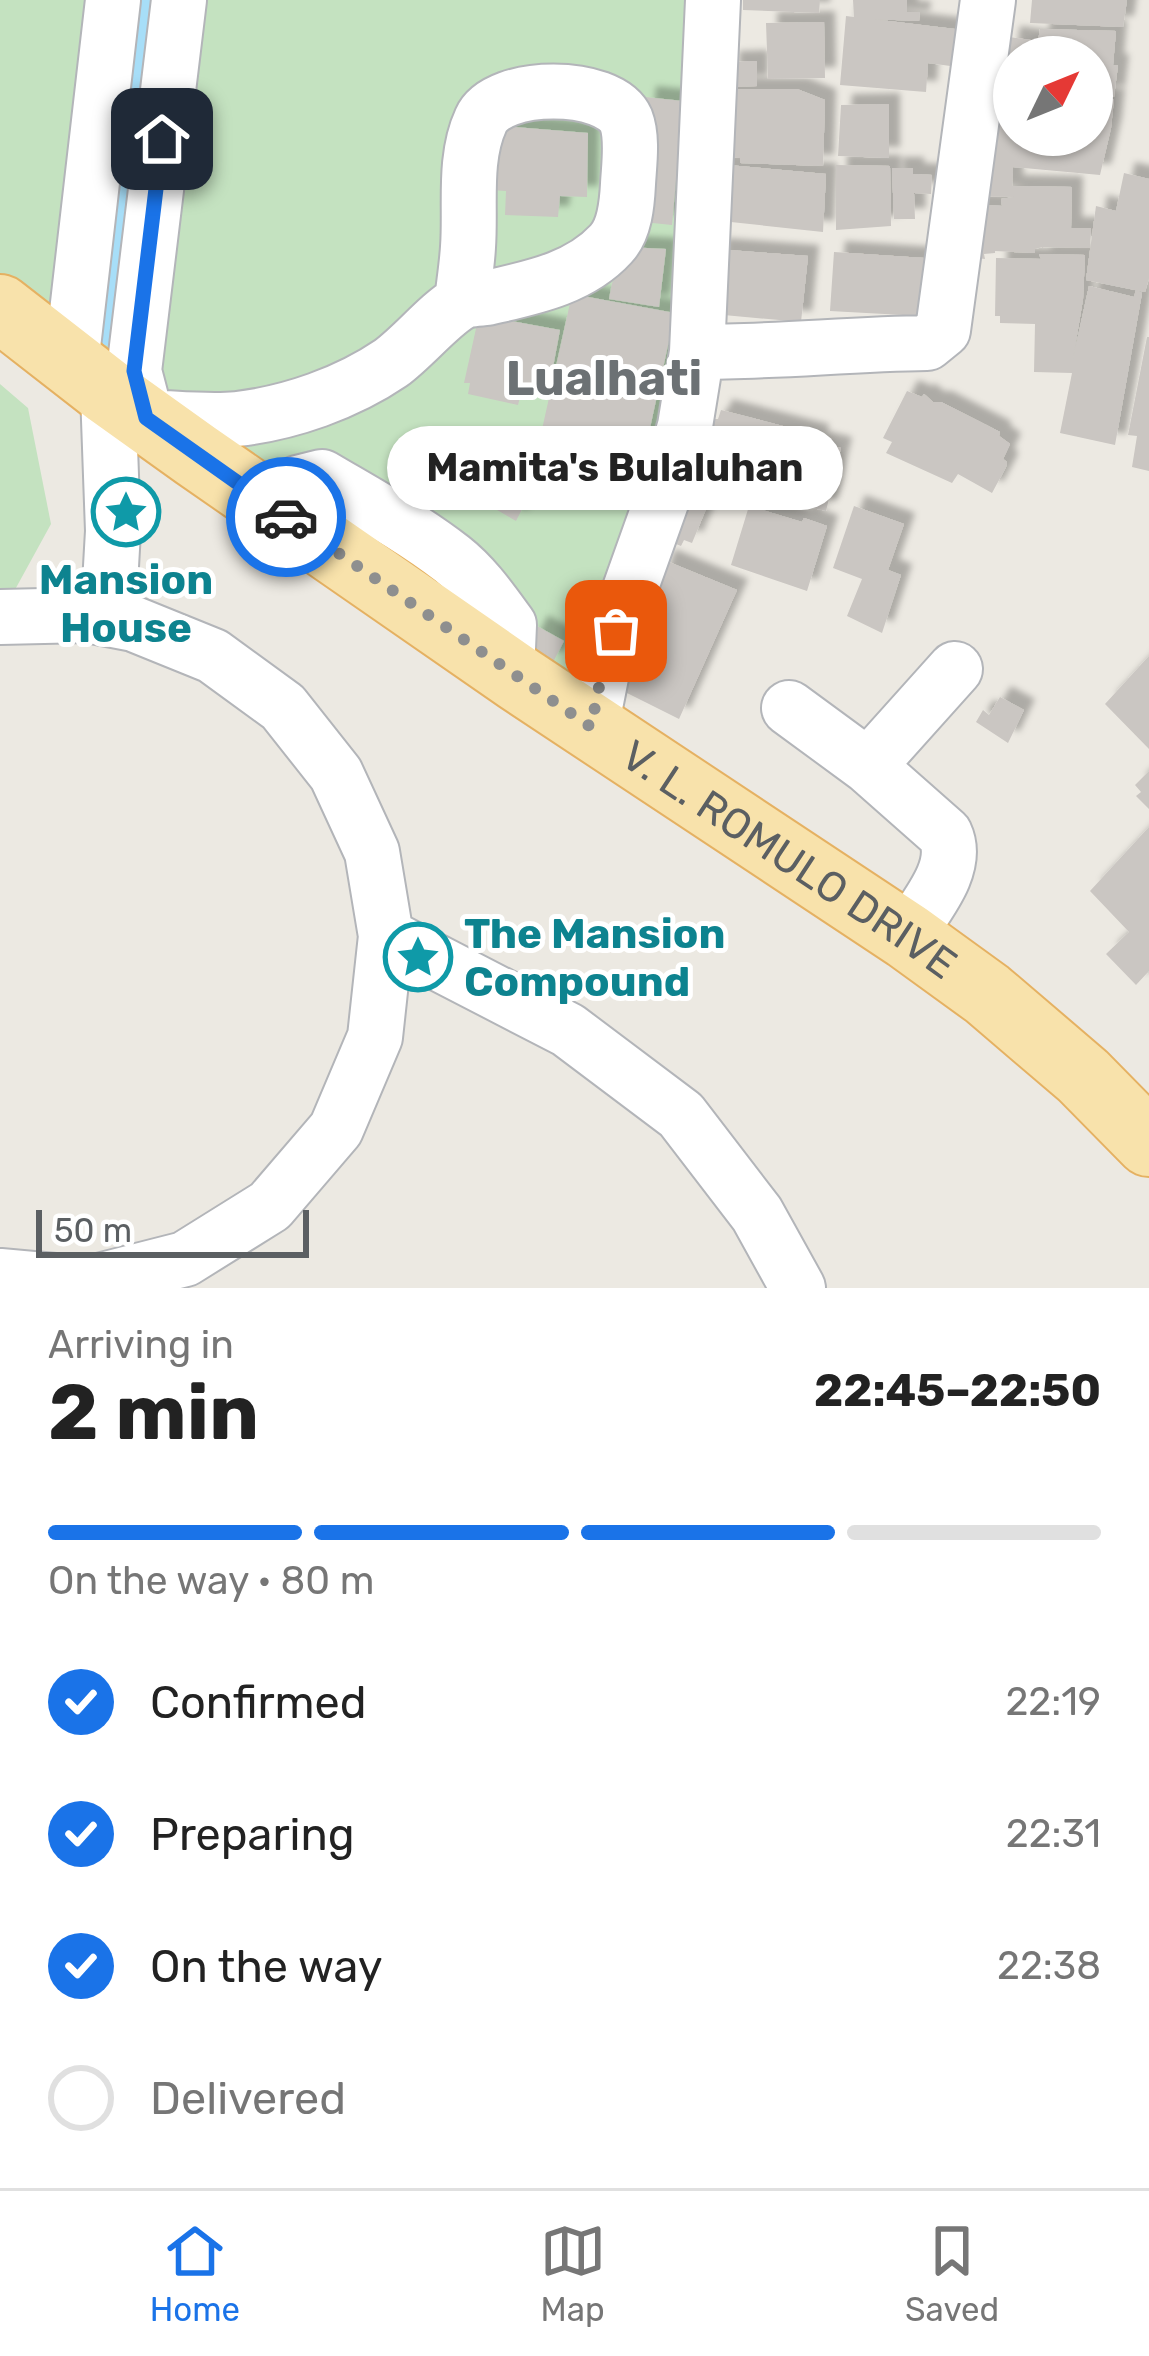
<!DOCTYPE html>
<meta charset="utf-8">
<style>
body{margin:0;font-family:Rubik,sans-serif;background:#f6f6f6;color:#222;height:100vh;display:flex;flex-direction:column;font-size:45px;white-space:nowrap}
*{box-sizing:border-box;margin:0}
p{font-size:39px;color:#767676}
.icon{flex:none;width:66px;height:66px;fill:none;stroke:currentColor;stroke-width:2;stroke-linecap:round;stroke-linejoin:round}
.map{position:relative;height:1288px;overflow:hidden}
.panel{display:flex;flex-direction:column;background:#fff;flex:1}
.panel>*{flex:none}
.needle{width:78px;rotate:47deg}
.controls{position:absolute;left:993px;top:36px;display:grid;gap:24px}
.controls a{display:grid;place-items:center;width:120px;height:120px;border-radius:50%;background:#fff;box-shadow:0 3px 9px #0004;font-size:60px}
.scale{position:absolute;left:36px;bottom:30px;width:273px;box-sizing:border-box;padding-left:12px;border:6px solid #5b5f62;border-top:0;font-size:33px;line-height:42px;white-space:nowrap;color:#5b5f62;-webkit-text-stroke:9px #fff;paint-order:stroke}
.pin{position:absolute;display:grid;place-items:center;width:102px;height:102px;color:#fff;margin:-51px;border-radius:24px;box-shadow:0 6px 18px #0006}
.courier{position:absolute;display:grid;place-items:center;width:120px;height:120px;margin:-60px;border:9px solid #1a73e8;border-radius:50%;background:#fff;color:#222;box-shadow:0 3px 15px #0007}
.bubble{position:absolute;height:84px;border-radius:42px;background:#fff;box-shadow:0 3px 9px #0004;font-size:39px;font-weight:700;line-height:84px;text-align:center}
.headline em{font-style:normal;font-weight:700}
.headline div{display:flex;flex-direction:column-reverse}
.headline{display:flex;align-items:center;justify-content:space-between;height:204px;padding:0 48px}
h1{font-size:78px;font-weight:700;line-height:90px}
.bar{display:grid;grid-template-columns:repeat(4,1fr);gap:18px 12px;align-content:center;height:144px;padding:0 48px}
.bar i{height:15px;border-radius:9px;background:#e0e0e0}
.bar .on{background:#1a73e8}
.bar p{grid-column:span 4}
ol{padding:0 48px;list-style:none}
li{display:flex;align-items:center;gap:36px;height:132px}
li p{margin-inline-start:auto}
li .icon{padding:12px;border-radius:50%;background:#1a73e8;color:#fff;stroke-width:4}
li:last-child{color:#767676}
li i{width:66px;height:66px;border:6px solid #e0e0e0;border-radius:50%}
.tabs{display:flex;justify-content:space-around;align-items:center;height:168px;border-top:3px solid #e0e0e0;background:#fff;font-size:33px;color:#767676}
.tabs a{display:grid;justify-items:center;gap:6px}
.tabs .on{color:#1a73e8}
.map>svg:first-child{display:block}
</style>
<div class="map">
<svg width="1149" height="1288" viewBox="0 0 1149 1288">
<defs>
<filter id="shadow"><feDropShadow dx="11" dy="-11" stdDeviation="3" flood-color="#0004"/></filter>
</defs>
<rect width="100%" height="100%" fill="#ece9e2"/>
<!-- green -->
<path fill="#c4e2c0" d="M 0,0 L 709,0 L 676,393 L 578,689 L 0,298 Z
M 0,384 L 28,408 L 51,524 L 0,617 Z"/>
<!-- water -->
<path fill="#a7def8" d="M 129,0 L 164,0 L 125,348 L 90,343 Z"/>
<!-- building -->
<path fill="#cac6c2" filter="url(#shadow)" d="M 743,0 L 820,0 L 819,13 L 743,10 Z
M 853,0 L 907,0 L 907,12 L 920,12 L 919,21 L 872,19 L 963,30 L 958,67 L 928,63 L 926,92 L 840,85 L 846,16 L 854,17 Z
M 1032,0 L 1127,0 L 1123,27 L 1030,23 Z
M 824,22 L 825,78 L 768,79 L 766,23 Z
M 1040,29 L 1116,31 L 1113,65 L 1118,65 L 1114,97 L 1092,96 L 1092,57 L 1014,57 L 1014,90 L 1002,88 L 1009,37 L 1038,41 Z
M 757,61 L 757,86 L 729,87 L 728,62 Z
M 718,89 L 797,89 L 825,100 L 823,166 L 740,163 L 740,158 L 720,156 Z
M 645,97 L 683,101 L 672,225 L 633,221 Z
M 1092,99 L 1114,99 L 1111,128 L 1100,175 L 1013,167 L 1012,186 L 1072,187 L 1071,228 L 1091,228 L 1090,248 L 1042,247 L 1035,249 L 1035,253 L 995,251 L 995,253 L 984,254 L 985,259 L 977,258 L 970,204 L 1002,206 L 1001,199 L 1014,197 L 978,196 L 987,109 L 1014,112 L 1014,135 L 1040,135 L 1039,144 L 1043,144 L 1045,135 L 1092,135 Z
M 889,104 L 889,158 L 838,156 L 841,105 Z
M 490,125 L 588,133 L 587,197 L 560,196 L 558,217 L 505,215 L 506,191 L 474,189 Z
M 717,164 L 826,174 L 823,232 L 712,220 Z
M 836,165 L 890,166 L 891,226 L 836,230 Z
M 892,168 L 913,168 L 913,174 L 932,175 L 931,194 L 914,193 L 915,219 L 894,219 Z
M 1124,173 L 1149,179 L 1149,278 L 1145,292 L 1086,280 L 1096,206 L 1116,211 Z
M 627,247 L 666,249 L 659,307 L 609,299 L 612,283 L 618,274 L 619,252 Z
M 716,249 L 808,256 L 801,322 L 713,314 Z
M 834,252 L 924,258 L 921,316 L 830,311 Z
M 1039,254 L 1085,255 L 1083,299 L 1073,359 L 1089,286 L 1134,297 L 1136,290 L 1142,293 L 1115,445 L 1060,433 L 1072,373 L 1034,372 L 1035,324 L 1000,323 L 1000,316 L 995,316 L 996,258 L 1041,259 Z
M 572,294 L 675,313 L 640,474 L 537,452 Z
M 479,315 L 560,330 L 547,399 L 521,393 L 518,405 L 468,394 L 470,383 L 464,383 Z
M 1147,337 L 1149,337 L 1149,471 L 1132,467 L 1137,436 L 1128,435 Z
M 907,391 L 922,397 L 924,394 L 933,402 L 941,402 L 1000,432 L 999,436 L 1010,444 L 1003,459 L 1007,462 L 1006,467 L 992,493 L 958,474 L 952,483 L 886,453 L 892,442 L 883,438 Z
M 721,410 L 818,435 L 817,442 L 841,448 L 826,511 L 701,483 L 715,419 L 718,419 Z
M 435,451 L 455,457 L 451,465 L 460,468 L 456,481 L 426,472 Z
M 510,462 L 538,478 L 516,521 L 485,503 Z
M 675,496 L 706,509 L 692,543 L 684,540 L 681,546 L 658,537 Z
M 749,506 L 802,522 L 804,518 L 827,526 L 807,591 L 731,565 Z
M 854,506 L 904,524 L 888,570 L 901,575 L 882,633 L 847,616 L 862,579 L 833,568 Z
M 664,560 L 737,590 L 679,719 L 621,690 Z
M 537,626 L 564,641 L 552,664 L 525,650 Z
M 1149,656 L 1149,749 L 1105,704 Z
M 1000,697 L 1024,710 L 1008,743 L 976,722 L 983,710 L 989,715 Z
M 1149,771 L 1149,809 L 1136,796 L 1141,792 L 1135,785 Z
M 1149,827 L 1149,971 L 1136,985 L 1106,954 L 1129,932 L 1090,891 Z"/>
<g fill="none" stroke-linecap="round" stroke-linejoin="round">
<defs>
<path id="minor" d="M 179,0 L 134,371 L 146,417 C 176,418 208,422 237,419 C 290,413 347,393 391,363 C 413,347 439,315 460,303 C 467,299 478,299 487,298 C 530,288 579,279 611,244 C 625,229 627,204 628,184 C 629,165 633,138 626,120 C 609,82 498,82 481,120 C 463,159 471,206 468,247 C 467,265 464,283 462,301
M 697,352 C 774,352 851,344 927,343 L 943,330 L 988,0
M 71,364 L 113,0
M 108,392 L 113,531 L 108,619
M 264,502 L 298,483 L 322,477 C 366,503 412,528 452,559 C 475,577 492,602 509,625 L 507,671
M 0,617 L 87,615 L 134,624 L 213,656 L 283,707 L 336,774 L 372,852 L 386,936 L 375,1037 L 336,1129 L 270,1206 L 185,1259 L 87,1284 L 0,1276
M 789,708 L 868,766 L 945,834 C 961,868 924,908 907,936
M 591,727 L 604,662 L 670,477 L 685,426 L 697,352 L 713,0
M 868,766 L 955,669
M 386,936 L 568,1030 L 681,1115 L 757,1214 L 798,1288"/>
<g id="major">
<path id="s1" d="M 0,308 L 108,392 L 196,455 L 519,679 L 907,936 L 987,994 L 1083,1076 L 1149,1143"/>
</g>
</defs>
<!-- minor casing -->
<use href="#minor" stroke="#b3b5b9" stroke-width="58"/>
<!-- major casing -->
<use href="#major" stroke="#e5b162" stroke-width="70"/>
<!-- minor -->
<use href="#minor" stroke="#fff" stroke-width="54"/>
<!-- major -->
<use href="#major" stroke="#f8e2ab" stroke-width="66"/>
</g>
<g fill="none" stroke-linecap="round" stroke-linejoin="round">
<!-- done -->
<path stroke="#8e8f8f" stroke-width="12" stroke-dasharray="0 21.6" d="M 286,517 L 591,727 L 604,662 L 616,631"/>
<!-- route -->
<path stroke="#1a73e8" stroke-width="15" d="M 162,139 L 134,371 L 146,418 L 286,517"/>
</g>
<!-- icons -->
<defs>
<symbol id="sight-ring" viewBox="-11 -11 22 22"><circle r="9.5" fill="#fff" stroke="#0f9aa8" stroke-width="1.5"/><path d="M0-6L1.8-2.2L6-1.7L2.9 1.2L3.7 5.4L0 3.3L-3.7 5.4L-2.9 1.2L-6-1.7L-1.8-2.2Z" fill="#0f9aa8"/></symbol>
</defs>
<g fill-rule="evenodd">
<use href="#sight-ring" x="88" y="474" width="76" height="76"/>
<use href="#sight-ring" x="380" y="919" width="76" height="76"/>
</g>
<g text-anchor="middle" stroke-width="10" stroke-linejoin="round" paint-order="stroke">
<!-- culture labels -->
<g font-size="42" font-weight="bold" fill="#0d838f" stroke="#fff">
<text x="126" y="594">Mansion<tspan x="126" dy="48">House</tspan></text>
<text x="464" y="948" text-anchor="start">The Mansion<tspan x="464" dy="48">Compound</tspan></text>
</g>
<!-- street labels -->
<g font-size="42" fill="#5b5f62" stroke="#fff">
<text dy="15" stroke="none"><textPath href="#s1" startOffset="963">V. L. ROMULO DRIVE</textPath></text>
</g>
<!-- quarter labels -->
<g font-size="48" font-weight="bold" fill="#6c7174" stroke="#fff">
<text x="604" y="395">Lualhati</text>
</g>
</g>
</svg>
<div class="controls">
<a><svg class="needle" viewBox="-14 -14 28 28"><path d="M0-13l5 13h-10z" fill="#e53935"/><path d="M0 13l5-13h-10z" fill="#767676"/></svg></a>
</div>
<div class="scale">50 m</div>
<div class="pin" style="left:616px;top:631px;background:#ea580c"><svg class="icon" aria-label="bag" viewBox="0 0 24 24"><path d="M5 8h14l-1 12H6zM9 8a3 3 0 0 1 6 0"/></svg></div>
<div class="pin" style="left:162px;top:139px;background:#1f2937"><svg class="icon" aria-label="home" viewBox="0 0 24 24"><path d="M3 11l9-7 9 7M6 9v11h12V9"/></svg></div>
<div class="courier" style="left:286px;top:517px"><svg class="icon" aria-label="car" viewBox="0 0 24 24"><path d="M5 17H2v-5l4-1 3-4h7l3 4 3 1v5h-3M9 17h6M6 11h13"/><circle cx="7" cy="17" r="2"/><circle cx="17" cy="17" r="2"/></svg></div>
<div class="bubble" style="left:387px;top:426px;width:456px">Mamita's Bulaluhan</div>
</div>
<section class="panel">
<div class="headline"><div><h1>2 min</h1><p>Arriving in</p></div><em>22:45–22:50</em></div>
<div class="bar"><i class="on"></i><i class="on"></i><i class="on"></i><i></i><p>On the way · 80 m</p></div>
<ol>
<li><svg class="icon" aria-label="check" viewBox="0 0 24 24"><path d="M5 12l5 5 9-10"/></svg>Confirmed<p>22:19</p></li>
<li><svg class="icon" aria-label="check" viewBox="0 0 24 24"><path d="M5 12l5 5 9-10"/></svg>Preparing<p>22:31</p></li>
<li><svg class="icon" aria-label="check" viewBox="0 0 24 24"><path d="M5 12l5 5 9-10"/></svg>On the way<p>22:38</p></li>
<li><i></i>Delivered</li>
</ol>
</section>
<nav class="tabs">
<a class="on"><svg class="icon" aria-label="home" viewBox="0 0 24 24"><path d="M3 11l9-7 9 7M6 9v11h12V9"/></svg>Home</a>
<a><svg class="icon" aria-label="map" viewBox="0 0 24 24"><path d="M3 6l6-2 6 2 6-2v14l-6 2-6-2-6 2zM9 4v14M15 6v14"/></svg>Map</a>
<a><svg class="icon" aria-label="saved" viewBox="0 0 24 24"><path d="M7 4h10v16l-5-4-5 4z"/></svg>Saved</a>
</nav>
